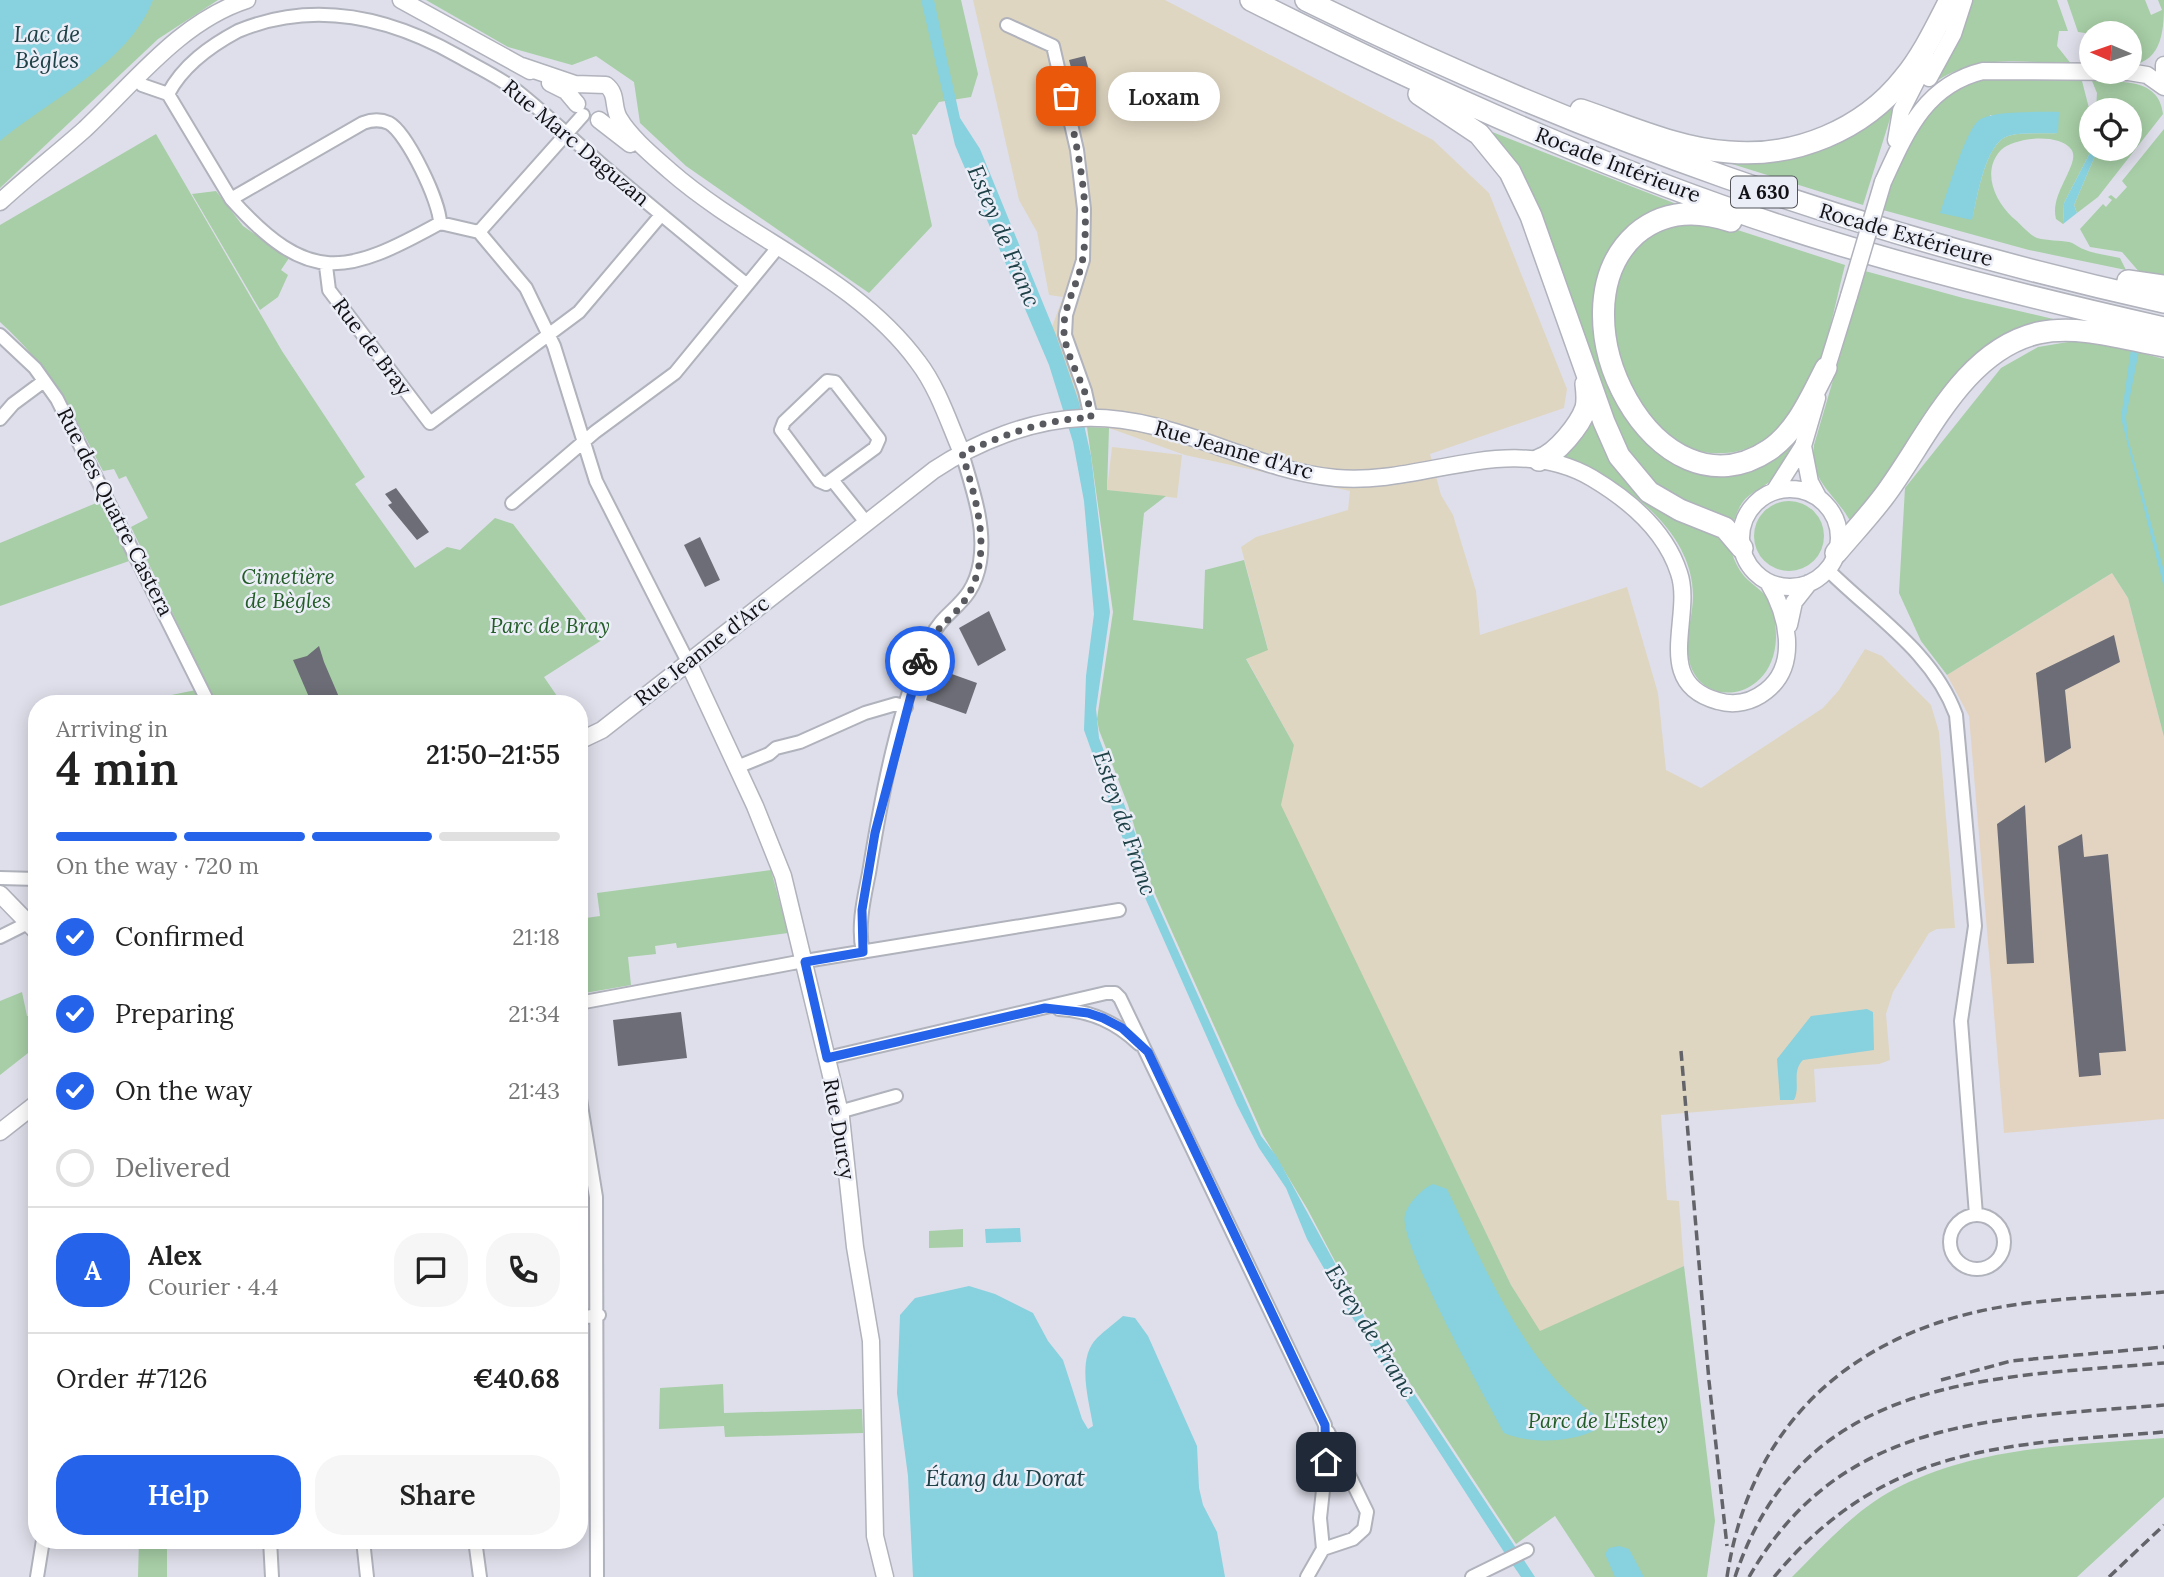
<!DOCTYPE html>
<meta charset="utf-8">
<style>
body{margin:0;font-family:Lora,serif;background:#f6f6f6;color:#222;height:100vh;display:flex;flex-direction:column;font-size:26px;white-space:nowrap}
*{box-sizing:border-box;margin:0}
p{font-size:23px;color:#767676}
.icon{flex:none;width:38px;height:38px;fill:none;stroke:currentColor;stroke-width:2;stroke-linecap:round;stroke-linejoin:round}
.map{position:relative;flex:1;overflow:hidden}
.drawer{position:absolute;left:28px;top:695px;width:560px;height:854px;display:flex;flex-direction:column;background:#fff;border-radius:28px;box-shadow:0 4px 18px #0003}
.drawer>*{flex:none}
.needle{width:46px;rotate:272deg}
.tools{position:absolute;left:2079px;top:21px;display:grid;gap:14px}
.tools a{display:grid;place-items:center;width:63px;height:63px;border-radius:50%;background:#fff;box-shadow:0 4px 18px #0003;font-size:35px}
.pin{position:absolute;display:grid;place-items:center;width:60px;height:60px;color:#fff;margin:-30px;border-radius:14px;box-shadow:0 4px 10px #0006}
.courier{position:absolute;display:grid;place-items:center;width:70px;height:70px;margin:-35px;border:5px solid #2563eb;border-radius:50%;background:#fff;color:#222;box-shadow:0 2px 9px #0007}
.bubble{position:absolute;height:49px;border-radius:24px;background:#fff;box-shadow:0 4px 18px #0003;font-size:23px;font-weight:600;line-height:49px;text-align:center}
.head em{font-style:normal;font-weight:600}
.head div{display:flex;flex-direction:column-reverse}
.head{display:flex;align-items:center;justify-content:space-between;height:119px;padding:0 28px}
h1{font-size:46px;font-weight:600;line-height:52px}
.bar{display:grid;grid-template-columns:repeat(4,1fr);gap:10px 7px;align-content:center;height:84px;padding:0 28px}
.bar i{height:9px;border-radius:5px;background:#e0e0e0}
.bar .current{background:#2563eb}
.bar p{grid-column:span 4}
.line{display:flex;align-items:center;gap:18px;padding:0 28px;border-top:2px solid #e0e0e0}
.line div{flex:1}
.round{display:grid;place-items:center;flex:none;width:74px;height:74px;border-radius:28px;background:#f6f6f6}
ol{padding:0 28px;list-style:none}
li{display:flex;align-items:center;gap:21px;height:77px}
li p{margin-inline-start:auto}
li .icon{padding:7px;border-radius:50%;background:#2563eb;color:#fff;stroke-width:4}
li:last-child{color:#767676}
li i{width:38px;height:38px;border:4px solid #e0e0e0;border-radius:50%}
.primary-button{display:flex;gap:14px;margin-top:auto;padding:14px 28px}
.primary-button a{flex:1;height:80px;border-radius:28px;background:#2563eb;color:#fff;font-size:28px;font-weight:600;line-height:80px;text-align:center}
.primary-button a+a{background:#f6f6f6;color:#222}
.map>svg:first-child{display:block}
</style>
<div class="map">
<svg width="2164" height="1577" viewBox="0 0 2164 1577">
<rect width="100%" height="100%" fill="#dedfea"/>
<!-- industrial -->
<path fill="#dfd6c1" d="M 973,0 L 1165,0 L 1433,140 L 1489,193 L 1567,389 L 1564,408 L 1430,454 L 1441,495 L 1453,515 L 1476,591 L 1480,635 L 1627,587 L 1658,693 L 1666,770 L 1701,788 L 1823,708 L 1839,690 L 1865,649 L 1882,656 L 1931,705 L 1939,732 L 1955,928 L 1937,929 L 1929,933 L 1893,992 L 1886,1014 L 1890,1060 L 1879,1064 L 1814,1069 L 1816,1102 L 1661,1115 L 1667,1200 L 1679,1201 L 1684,1266 L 1540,1332 L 1511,1285 L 1280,805 L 1294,745 L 1246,658 L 1268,649 L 1241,547 L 1256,537 L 1348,510 L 1350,491 L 1185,455 L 1109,428 L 1087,427 L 1052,327 L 1063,297 L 1049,295 L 1037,232 L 1019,200 Z
M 1112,447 L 1182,455 L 1177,498 L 1107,490 Z"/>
<!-- education -->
<path fill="#e3d4c2" d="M 2112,573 L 2128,598 L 2164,737 L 2164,1119 L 2004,1133 L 1969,716 L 1947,675 Z"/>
<!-- green -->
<path fill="#a7cea6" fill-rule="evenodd" d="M 0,0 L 218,0 L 158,39 L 0,188 Z
M 426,0 L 961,0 L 978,74 L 971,97 L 939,102 L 916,135 L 912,134 L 932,226 L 869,293 L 686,166 L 640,123 L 634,82 L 596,56 L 572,65 L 508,47 Z
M 1971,0 L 2057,0 L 2068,31 L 2059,31 L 2057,46 L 2072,65 C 2025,61 1975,54 1934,83 Z
M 2067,0 L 2145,0 L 2151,15 L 2162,10 L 2158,0 L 2164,0 C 2164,26 2164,62 2130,65 L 2130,33 L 2091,33 L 2090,62 L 2085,33 L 2078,32 Z
M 2004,79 L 2082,81 L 2091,116 L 2092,149 L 2064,203 L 2063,224 L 2056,219 C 2049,193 2082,163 2071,149 C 2059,133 2015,137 2001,150 C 1981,171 1995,201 2012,217 C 2020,223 2028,234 2037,238 C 2048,241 2059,240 2069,242 C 2074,243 2078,247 2083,249 C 2094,254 2108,255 2120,258 L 2126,270 L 2029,250 L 1883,210 C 1896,164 1915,115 1957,88 C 1971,79 1988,80 2004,79 ZM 1990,115 L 2058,133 C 2043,134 2022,132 2008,136 C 1985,143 1977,199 1972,219 Z
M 2092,81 C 2119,82 2159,77 2163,114 L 2098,197 L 2077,213 L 2074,205 L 2098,149 L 2130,149 L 2130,110 L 2096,110 L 2097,93 Z
M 1899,90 L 1863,205 L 1684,149 L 1789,152 Z
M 1482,128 L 1679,205 L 1625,234 L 1605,257 L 1595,288 L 1595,326 L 1646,437 L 1727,469 L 1801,420 C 1796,437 1792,459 1780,472 C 1756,498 1743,486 1732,528 L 1637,474 Z
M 2164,129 L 2164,277 L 2141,274 L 2122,252 L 2090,247 L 2080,229 L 2103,204 L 2106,207 L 2112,200 L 2108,197 L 2111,195 L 2116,199 L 2127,187 L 2122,181 Z
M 156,134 L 282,351 L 365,477 L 355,484 L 415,568 L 447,547 L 460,550 L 495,518 L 513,524 L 602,640 L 544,677 L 557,696 L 540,703 L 216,703 L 131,527 L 148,518 L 126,476 L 119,479 L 114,469 L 103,471 C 73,413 49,366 0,322 L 0,225 Z
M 216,191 L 243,226 L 289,258 L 281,270 L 288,275 L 278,297 L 260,310 L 192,194 Z
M 1679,220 L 1719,224 L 1845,265 C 1832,315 1824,374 1791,415 C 1775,436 1751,452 1724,453 C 1644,459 1602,351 1613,284 C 1614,275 1624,265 1629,257 C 1632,251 1636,243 1641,239 C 1651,231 1667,226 1679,220 Z
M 1865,271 L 1963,298 L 2079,325 L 2018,331 L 1854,520 L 1849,519 C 1832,490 1810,482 1814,445 Z
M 2086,339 L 2164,359 L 2164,737 L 2128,598 L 2112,573 L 1947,675 L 1921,641 L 1899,593 L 1905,488 L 2001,368 L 2038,347 Z
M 1592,403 C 1598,418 1604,444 1615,456 C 1620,462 1630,467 1636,471 C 1659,487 1702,510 1719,529 C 1731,543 1732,562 1744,576 C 1752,585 1764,591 1770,602 C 1775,612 1776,627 1776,638 C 1774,700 1704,710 1690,664 C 1683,640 1693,619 1693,596 C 1693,526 1615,475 1557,454 Z
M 1087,427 L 1109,428 L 1107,490 L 1166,496 L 1144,513 L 1133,620 L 1203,629 L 1205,570 L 1244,560 L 1268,650 L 1246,659 L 1294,745 L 1281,805 L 1511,1285 L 1540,1331 L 1684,1266 L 1715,1521 L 1707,1577 L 1595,1577 L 1555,1516 L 1516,1544 L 1356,1301 L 1308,1210 L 1263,1135 L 1152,887 L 1128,805 L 1099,730 L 1097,719 L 1113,612 Z
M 101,501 L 132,560 L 0,606 L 0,543 Z
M1754 536a35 35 0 1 1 70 0a35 35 0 1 1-70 0Z
M 196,690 L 202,704 L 127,704 Z
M 771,870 L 788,933 L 677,948 L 676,943 L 655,946 L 656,954 L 628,957 L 631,985 L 585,993 L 579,991 L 579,919 L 600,916 L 597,893 Z
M 22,992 L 27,1016 L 37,1015 L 37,1046 L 0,1075 L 0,1001 Z
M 963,1229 L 963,1247 L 929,1248 L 929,1231 Z
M 723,1384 L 724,1413 L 862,1409 L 863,1433 L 725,1437 L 724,1426 L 659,1429 L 660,1388 Z
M 2164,1438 L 2164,1497 L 2077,1577 L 1792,1577 C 1823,1546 1854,1511 1893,1490 C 1975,1446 2074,1445 2164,1438 Z
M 139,1540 L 167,1540 L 167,1577 L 138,1577 Z"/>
<!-- water -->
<path fill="#88d1df" d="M 0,0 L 153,0 C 128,64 50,99 0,141 Z
M 921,0 L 934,0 L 960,118 L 980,149 L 1056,335 L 1079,402 L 1091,456 L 1110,612 L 1096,709 L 1099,738 L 1143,854 L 1150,888 L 1261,1136 L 1277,1157 L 1367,1322 L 1535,1577 L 1521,1577 L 1504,1552 L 1352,1317 L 1307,1239 L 1286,1188 L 1259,1148 L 1237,1105 L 1139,884 L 1084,730 L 1086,676 L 1094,614 L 1084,501 L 1073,442 L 1049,365 L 955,145 Z
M 2059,112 L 2058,133 C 2043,134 2023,132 2008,136 C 1985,143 1977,199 1972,220 L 1940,213 C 1947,193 1965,133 1978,121 C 1990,110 2041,112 2059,112 Z
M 2092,149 L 2098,149 L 2074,205 L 2077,213 L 2063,224 L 2064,203 Z
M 2131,349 L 2139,351 L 2126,417 L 2128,438 L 2164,571 L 2164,588 L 2121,418 Z
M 1867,1009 L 1873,1012 L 1874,1050 L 1803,1060 C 1791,1072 1801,1087 1794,1100 L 1780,1100 L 1777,1059 L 1811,1016 Z
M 1433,1184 L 1447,1189 C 1483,1263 1528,1374 1600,1418 L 1597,1429 C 1573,1443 1529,1444 1504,1433 C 1487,1400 1397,1241 1405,1215 C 1408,1203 1423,1188 1433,1184 Z
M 1020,1228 L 1021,1242 L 986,1243 L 985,1229 Z
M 969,1286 L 995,1294 L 1033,1313 L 1048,1341 L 1063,1360 L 1082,1419 L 1088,1429 L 1093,1426 C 1089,1400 1076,1359 1097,1338 C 1105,1330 1115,1323 1123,1316 L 1135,1318 L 1148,1336 L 1197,1446 L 1199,1488 L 1203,1505 L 1217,1532 L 1225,1577 L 913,1577 L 908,1476 L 897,1393 L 900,1315 L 915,1298 Z
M 1619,1546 L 1629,1549 L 1644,1577 L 1615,1577 L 1605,1554 L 1609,1548 Z"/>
<!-- building -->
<path fill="#6c6d76" d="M 1085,56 L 1092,82 L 1076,86 L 1069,60 Z
M 396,488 L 429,532 L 417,540 L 388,505 L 392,503 L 385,494 Z
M 700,537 L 720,580 L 705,587 L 684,545 Z
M 989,611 L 1006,650 L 978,666 L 959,628 Z
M 2114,635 L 2120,662 L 2065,690 L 2071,748 L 2045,763 L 2036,673 Z
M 319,646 L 324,662 L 342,704 L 312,704 L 293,660 L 307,656 Z
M 935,668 L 977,683 L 966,714 L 926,700 Z
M 2025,805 L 2034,963 L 2007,964 L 1997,824 Z
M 2082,834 L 2084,857 L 2108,854 L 2126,1051 L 2099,1053 L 2101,1075 L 2079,1077 L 2058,846 Z
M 681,1012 L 687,1058 L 618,1066 L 613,1020 Z"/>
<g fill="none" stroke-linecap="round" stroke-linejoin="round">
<defs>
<path id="street" d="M 1007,25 L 1053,46 L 1077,150 L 1084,209 L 1083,260 L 1066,315 L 1065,335 L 1085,391 L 1091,418
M 138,80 L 142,85 L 168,94 L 231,199 C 309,286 346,275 440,223 L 479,232 L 526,288 L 554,346 L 596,481 L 688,662
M 168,94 C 183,65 210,46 238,31 C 313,0 389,17 458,56 C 477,67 499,77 517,91 C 546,114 573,140 601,164 C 649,205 698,245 747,285
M 231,199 L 363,123 C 371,120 380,119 389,123 C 407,133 440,202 440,223
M 479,232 L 583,115
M 326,266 L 329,290 L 430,423 L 579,312 L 661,215
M 0,335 L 35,368 L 57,399 L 209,704
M 827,381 L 835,382 L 879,439 L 875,448 L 826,484 L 819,481 L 781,430 L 784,422 Z
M 0,419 L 13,404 L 44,381
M 833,481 L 865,521
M 512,503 L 595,432 L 675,373 L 779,246
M 1827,569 C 1873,615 1933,652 1956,715 L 1975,926 L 1961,1021 L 1976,1215
M 737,767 L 769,754 L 776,748 L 800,742 L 865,713 L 896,704 L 906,707
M 0,878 L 37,879
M 0,937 L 28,923
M 863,952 C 857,927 864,898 869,873 C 881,799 898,704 931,637 C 945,608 973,605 980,562 C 986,525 972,488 962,453
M 579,1003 L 793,963 L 1119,910
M 1059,1009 C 1091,1011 1116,1022 1139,1044
M 827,1058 L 1106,993 L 1115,993 L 1120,998 L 1325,1425 L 1326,1462 L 1320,1518 L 1323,1549 L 1307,1577
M 579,1093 L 596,1197 L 597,1577
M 839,1112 L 896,1096
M1950 1242a27 27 0 1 1 54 0a27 27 0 1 1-54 0Z
M 579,1318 L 599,1315
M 270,1540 L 272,1577
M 363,1540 L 367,1577
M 475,1540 L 480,1577
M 1323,1549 L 1353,1539 L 1364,1529 L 1367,1512 L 1328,1432
M 37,1577 L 43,1540
M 1472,1577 L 1527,1550"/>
<path id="secondary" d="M 401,0 L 530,71
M 2164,65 L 2164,86
M 522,66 L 575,84 L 606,85 C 618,94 612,106 619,118 C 631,138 653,156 670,171 C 749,240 855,276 918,362 C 938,388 949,423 962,453
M 1929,78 L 1953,34 L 1964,0
M 550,83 L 566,91 L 577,104
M 599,120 L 630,144
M 1896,140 L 1901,111 L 1927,60
M 1883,182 C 1906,132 1925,85 1983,71 L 2129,72 L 2147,75 L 2164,87
M 0,202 C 27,177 57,154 85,129 C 134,83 181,21 247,0
M 1824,377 L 1849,296
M 1803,446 L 1810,482 L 1818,497
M1741 538a49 49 0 1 1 98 0a49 49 0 1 1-98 0Z
M 1775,490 L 1803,446 L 1817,398
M 1789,625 L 1794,602 L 1809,583
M 688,662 L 755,806 L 783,876 L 841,1117 L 855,1247 L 871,1341 L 875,1536 L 885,1577
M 579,741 L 602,730 L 934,470 C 976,442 1031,420 1082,418 C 1172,414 1249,470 1336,478 C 1423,486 1509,430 1592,478 C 1629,500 1666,532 1679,573 C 1694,616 1651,683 1718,701 C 1735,706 1752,702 1766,691 C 1800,665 1787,613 1768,582
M 0,894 L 37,932
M 0,1132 L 37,1103"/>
<path id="highway" d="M 1251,0 C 1444,97 1643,187 1851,248 C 1954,279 2059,304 2164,328
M 1306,0 C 1582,137 1863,235 2164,302
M 1419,94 L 1479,134 L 1510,172 L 1531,216 L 1604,422 L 1619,456 L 1649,492 L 1680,510 L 1725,528 L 1742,548
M 1581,110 C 1628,126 1679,149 1729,152 C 1795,158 1863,130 1904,78 C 1923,55 1936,27 1950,0
M 1731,221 C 1698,210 1664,210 1636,234 C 1547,314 1657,525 1769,450 C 1797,431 1811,397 1826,368
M 2128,281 L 2164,286
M 1539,460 C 1557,454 1580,425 1586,408 C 1588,400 1587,392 1586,384
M 1836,553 C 1852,534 1869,516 1884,496 C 1927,439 1962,351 2038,333 C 2079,324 2124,339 2164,346"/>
</defs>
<!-- street casing -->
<use href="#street" stroke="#b0b2bc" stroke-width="16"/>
<!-- secondary casing -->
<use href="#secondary" stroke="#b0b2bc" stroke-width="19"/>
<!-- highway casing -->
<use href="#highway" stroke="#b0b2bc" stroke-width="24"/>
<!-- street -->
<use href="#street" stroke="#fff" stroke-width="12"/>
<!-- secondary -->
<use href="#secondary" stroke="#fff" stroke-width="16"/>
<!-- highway -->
<use href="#highway" stroke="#fff" stroke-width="21"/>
<!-- rail -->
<path stroke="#63646a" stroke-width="3.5" stroke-dasharray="10 5" stroke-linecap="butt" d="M 1681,1051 L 1709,1381 L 1727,1546
M 1941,1380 L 2011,1361 L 2164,1347
M 1727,1577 C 1749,1430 1844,1338 1990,1309 C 2046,1298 2106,1297 2164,1292
M 1735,1577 C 1802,1375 1988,1378 2164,1363
M 1749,1577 C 1842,1414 2000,1419 2164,1405
M 1774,1577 C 1885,1444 2005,1445 2164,1432
M 2109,1577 L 2164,1525"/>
<defs>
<path id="secondary-bridge" d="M 1849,296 L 1883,182"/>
</defs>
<!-- secondary-bridge casing -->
<use href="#secondary-bridge" stroke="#b0b2bc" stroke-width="19" stroke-linecap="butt"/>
<!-- secondary-bridge -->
<use href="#secondary-bridge" stroke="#fff" stroke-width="16"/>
</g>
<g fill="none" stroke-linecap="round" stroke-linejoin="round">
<!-- done -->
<path stroke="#595a60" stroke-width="7" stroke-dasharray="0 12.6" d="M 920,661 C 932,627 948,625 965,600 C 995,555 976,500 962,453 C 1003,436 1045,418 1091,418 C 1089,386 1062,357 1064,325 C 1065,302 1080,280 1083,257 C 1091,204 1077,148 1066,96"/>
<!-- route -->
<path stroke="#2563eb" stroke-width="9" d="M 920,661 L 875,833 L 862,910 L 863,952 L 805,962 L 827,1058 L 1045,1008 L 1088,1013 L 1103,1018 L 1122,1028 L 1148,1052 L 1325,1425 L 1326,1462"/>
</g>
<g text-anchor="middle" stroke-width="5" stroke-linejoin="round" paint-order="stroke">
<!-- shield labels -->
<rect fill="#ebedf7" stroke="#53545a" stroke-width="2" x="1731" y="176.5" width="66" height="31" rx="5"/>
<g font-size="19" font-weight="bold" fill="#121216">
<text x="1764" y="199">A 630</text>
</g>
<!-- street labels -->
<g font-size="21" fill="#121216" stroke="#ebedf7">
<text transform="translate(576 143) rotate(40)" y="7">Rue Marc Daguzan</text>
<text transform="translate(1618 165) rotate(21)" y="7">Rocade Intérieure</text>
<text transform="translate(1906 235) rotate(16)" y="7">Rocade Extérieure</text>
<text transform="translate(372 347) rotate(53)" y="7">Rue de Bray</text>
<text transform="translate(1234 450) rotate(16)" y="7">Rue Jeanne d'Arc</text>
<text transform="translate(115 512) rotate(63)" y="7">Rue des Quatre Castera</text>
<text transform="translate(702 651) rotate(-38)" y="7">Rue Jeanne d'Arc</text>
<text transform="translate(839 1129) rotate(80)" y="7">Rue Durcy</text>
</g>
<!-- park labels -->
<g font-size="21" font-style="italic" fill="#225c26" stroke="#ebedf7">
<text x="288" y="584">Cimetière<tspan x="288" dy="24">de Bègles</tspan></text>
<text x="550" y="633">Parc de Bray</text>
<text x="1598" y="1428">Parc de L'Estey</text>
</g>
<!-- water labels -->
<g font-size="23" font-style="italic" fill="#1e4147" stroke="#ebedf7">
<text x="47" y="42">Lac de<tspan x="47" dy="26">Bègles</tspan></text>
<text transform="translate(1004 236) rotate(67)" y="8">Estey de Franc</text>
<text transform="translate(1125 823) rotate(71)" y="8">Estey de Franc</text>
<text transform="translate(1371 1331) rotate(58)" y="8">Estey de Franc</text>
<text x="1005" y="1486">Étang du Dorat</text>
</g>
</g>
</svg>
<div class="tools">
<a><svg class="needle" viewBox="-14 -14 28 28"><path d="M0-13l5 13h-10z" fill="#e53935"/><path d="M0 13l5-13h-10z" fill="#767676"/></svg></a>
<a><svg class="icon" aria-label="locate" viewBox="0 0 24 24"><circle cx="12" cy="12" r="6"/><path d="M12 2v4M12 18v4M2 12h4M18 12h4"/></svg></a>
</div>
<div class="pin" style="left:1066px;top:96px;background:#ea580c"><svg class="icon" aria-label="bag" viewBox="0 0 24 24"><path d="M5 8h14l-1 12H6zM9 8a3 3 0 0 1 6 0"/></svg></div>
<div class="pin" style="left:1326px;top:1462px;background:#1f2937"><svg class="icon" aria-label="home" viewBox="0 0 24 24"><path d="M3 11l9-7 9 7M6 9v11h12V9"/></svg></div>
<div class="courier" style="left:920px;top:661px"><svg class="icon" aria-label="bike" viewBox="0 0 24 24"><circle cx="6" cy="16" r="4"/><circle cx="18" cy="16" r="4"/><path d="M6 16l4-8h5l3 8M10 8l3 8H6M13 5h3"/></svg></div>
<div class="bubble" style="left:1108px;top:72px;width:112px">Loxam</div>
<section class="drawer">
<div class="head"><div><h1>4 min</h1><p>Arriving in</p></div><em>21:50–21:55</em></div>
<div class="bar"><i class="current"></i><i class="current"></i><i class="current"></i><i></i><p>On the way · 720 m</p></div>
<ol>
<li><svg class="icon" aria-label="check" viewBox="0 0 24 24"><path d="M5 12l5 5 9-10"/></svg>Confirmed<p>21:18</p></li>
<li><svg class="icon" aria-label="check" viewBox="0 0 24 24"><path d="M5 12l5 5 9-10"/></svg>Preparing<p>21:34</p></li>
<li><svg class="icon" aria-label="check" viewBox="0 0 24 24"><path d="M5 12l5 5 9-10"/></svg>On the way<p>21:43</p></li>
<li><i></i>Delivered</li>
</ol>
<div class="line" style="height:126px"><b class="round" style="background:#2563eb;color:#fff">A</b><div><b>Alex</b><p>Courier · 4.4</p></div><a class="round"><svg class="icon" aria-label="chat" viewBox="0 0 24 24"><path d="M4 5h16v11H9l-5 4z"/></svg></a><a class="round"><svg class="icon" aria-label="phone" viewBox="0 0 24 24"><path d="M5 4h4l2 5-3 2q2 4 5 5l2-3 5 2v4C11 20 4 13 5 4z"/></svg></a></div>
<div class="line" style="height:91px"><div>Order #7126</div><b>€40.68</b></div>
<div class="primary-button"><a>Help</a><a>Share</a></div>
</section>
</div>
